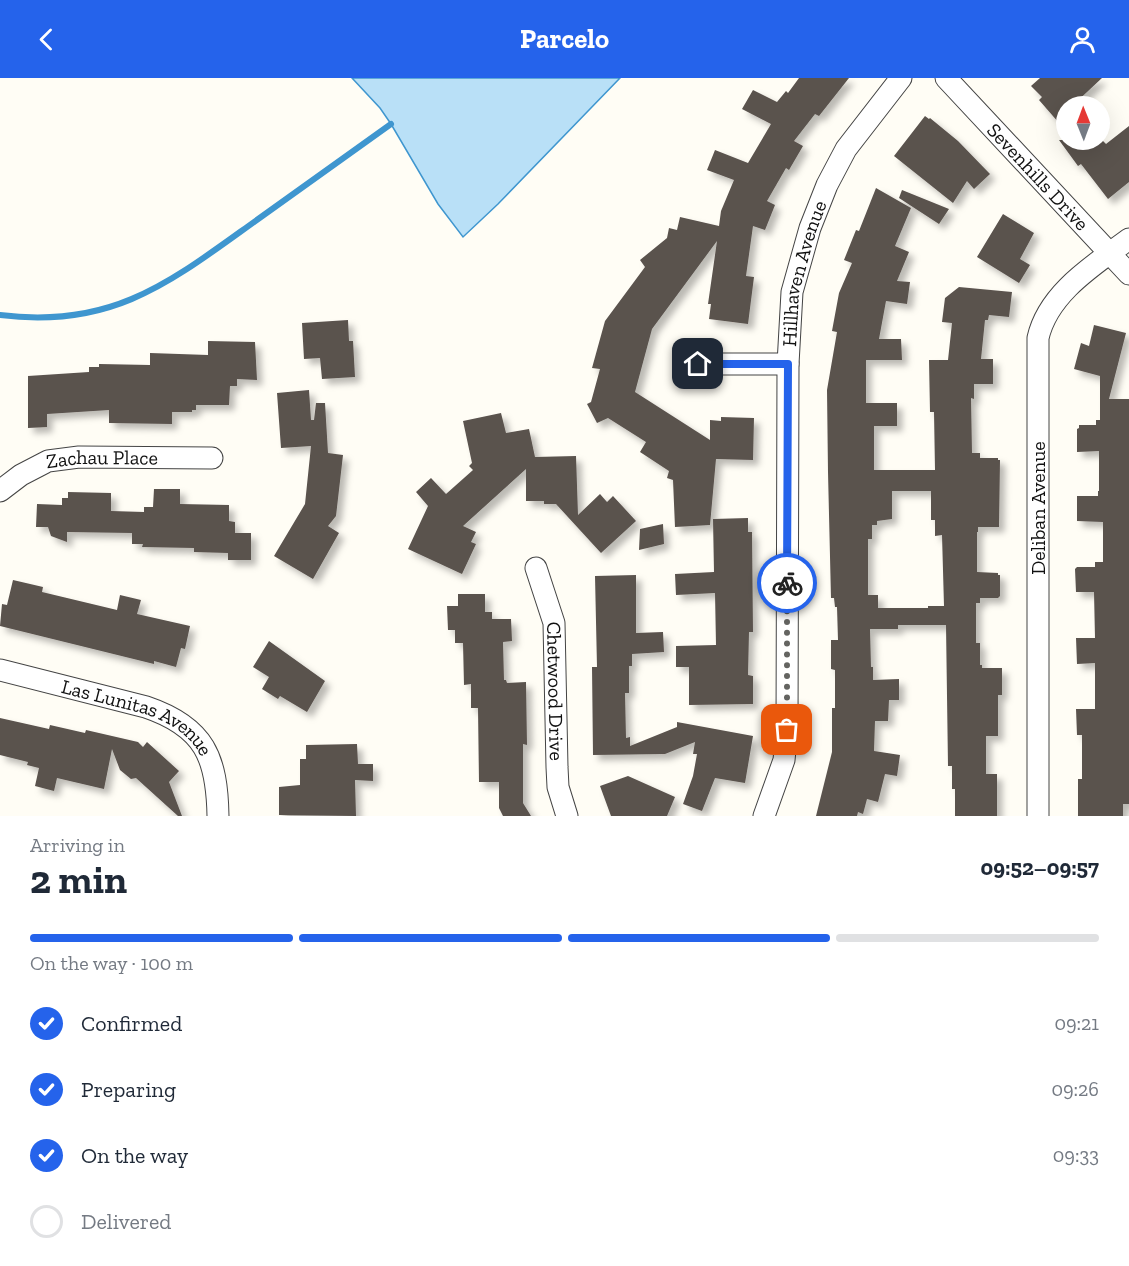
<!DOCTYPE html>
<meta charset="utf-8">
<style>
body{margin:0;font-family:"Zilla Slab",serif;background:#f2f2f3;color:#1f2937;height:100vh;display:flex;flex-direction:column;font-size:22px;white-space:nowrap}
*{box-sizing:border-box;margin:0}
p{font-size:20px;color:#747a83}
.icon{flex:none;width:33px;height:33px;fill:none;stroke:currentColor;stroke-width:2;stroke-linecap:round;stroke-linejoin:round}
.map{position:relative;height:738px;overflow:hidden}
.details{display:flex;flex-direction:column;background:#fff;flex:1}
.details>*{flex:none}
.needle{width:39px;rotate:359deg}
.buttons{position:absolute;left:1056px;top:18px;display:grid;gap:12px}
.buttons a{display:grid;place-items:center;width:54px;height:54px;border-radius:50%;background:#fff;box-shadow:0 6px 24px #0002;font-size:30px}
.pin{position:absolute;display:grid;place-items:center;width:51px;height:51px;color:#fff;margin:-26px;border-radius:12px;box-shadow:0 3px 9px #0006}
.courier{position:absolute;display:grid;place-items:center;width:60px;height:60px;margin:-30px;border:4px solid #2563eb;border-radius:50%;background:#fff;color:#222;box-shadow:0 2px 8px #0007}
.overview em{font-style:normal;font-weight:700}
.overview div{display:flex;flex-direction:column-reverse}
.overview{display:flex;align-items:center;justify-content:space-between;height:102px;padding:0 30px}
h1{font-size:39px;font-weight:700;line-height:45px}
.bar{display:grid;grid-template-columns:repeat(4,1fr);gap:9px 6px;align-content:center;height:72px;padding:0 30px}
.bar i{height:8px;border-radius:4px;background:#e0e1e3}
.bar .current{background:#2563eb}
.bar p{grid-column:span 4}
ol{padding:0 30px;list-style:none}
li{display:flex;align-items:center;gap:18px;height:66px}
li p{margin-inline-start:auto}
li .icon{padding:6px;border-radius:50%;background:#2563eb;color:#fff;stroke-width:4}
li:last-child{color:#747a83}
li i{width:33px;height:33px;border:3px solid #e0e1e3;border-radius:50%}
header{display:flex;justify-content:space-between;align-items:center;height:78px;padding:0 30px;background:#2563eb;color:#fff;font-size:27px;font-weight:700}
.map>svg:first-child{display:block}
</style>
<header><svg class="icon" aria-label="back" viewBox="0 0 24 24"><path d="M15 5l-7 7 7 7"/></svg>Parcelo<svg class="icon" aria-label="person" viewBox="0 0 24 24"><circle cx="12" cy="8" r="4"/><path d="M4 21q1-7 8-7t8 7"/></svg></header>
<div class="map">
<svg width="1129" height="738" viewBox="0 0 1129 738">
<defs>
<filter id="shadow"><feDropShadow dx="5.5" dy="5.5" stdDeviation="3" flood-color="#0004"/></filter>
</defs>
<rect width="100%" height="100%" fill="#fffdf5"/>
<!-- water -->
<path fill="#b9e0f7" stroke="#3f96cf" stroke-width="1.5" d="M 352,0 L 620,0 L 498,126 L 463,159 L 438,126 L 391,46 L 380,30 Z"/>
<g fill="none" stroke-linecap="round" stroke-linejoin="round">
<!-- stream -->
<path stroke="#3f96cf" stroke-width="6" d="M 0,237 C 115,252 174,201 261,139 C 304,108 348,77 391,46"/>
</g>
<!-- building -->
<path fill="#5a524d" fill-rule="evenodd" filter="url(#shadow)" d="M 799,0 L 849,0 L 819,38 L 815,36 L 794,63 L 803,68 L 789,92 L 786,90 L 767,123 L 775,127 L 765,152 L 753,148 L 746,198 L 754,199 L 748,246 L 709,241 L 711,226 L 708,226 L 717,163 L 652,251 L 635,314 L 710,362 L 710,342 L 721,343 L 721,339 L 754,340 L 753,382 L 716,381 L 710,447 L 675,449 L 673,402 L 667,400 L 669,393 L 640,374 L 646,364 L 608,340 L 597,345 L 587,326 L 591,324 L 600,291 L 592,290 L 605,243 L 645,189 L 640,182 L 667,160 L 669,150 L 677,152 L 680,139 L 719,148 L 721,133 L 734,102 L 707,92 L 715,72 L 748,85 L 771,46 L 742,31 L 753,12 L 777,24 L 786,13 L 788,15 Z
M 1040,0 L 1102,0 L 1072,28 L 1066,28 L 1066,53 L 1039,22 L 1042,19 L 1031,8 Z
M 925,38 L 929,41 L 930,40 L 958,63 L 990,96 L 974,111 L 967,103 L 953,125 L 894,78 Z
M 1129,48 L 1129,104 L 1108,121 L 1081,86 L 1078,88 L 1059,62 L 1102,62 L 1106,66 Z
M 876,110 L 911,130 L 895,168 L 909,174 L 897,203 L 910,204 L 907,226 L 886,223 L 879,261 L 901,261 L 902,282 L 866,282 L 866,325 L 897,325 L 897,348 L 874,348 L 874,392 L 935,392 L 934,334 L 930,334 L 929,282 L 948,282 L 952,245 L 942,244 L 945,220 L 959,209 L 1012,214 L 1009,239 L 989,237 L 988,242 L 985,242 L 981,281 L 993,281 L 993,306 L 974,306 L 974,321 L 971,320 L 972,375 L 980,375 L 980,380 L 998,380 L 998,382 L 1000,382 L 999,449 L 978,449 L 978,454 L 977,454 L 977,494 L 998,495 L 998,497 L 1000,497 L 1000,518 L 998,520 L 980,520 L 980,525 L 976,525 L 976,565 L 980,565 L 980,587 L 982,587 L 982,590 L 1002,590 L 1002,617 L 998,617 L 998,658 L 986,658 L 986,696 L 997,696 L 997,738 L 955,738 L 955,711 L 952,711 L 952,688 L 948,688 L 946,547 L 898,547 L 898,551 L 870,551 L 871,589 L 873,589 L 873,602 L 899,601 L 899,622 L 889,622 L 888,643 L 875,643 L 874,673 L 900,677 L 897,698 L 885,696 L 878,724 L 867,721 L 863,736 L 858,734 L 857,738 L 816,738 L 832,674 L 832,630 L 835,630 L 835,592 L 831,591 L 831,562 L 838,562 L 837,529 L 835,529 L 834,520 L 831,520 L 828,394 L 827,312 L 837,254 L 832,253 L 839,215 L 852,185 L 844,182 L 856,152 L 859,153 ZM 892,413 L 931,413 L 931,442 L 935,442 L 935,458 L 942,457 L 944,528 L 928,528 L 928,530 L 878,530 L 878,517 L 868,517 L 868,461 L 872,461 L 872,447 L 877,447 L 877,443 L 892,441 Z
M 902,112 L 949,131 L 939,146 L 899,120 Z
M 1003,136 L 1034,155 L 1020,181 L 1030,187 L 1019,205 L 977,179 Z
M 348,242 L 349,263 L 353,263 L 355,299 L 322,301 L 320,280 L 304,281 L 302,245 Z
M 1094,247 L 1126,255 L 1109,321 L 1129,321 L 1129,726 L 1123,726 L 1123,738 L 1078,738 L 1078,701 L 1082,701 L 1082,657 L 1077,657 L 1076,631 L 1095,631 L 1095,585 L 1077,586 L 1076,560 L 1095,560 L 1094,514 L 1076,514 L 1075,491 L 1077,489 L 1095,489 L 1095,484 L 1103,484 L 1103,444 L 1077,443 L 1077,418 L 1098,418 L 1098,413 L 1099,413 L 1099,373 L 1077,374 L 1077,351 L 1079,350 L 1079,347 L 1096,347 L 1096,342 L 1100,342 L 1100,298 L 1074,291 L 1081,265 L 1089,268 Z
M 208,263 L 255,264 L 257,302 L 237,301 L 237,308 L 230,308 L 229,327 L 196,327 L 196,332 L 192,332 L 192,334 L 172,334 L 172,346 L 109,345 L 109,332 L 47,336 L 47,349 L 28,350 L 28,298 L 89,294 L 89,289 L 99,289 L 99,286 L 150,287 L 150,275 L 208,277 Z
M 309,312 L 311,342 L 314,342 L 316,325 L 325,325 L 328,375 L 343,377 L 336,438 L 328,448 L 339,455 L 313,501 L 274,478 L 305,426 L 311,368 L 281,370 L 277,315 Z
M 501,335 L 506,355 L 529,351 L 535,379 L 576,378 L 578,437 L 600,416 L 607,424 L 613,418 L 636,443 L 601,475 L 556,426 L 544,426 L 544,423 L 526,423 L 526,391 L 463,448 L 476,454 L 471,464 L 476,466 L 462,496 L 408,471 L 428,428 L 416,414 L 431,400 L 446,416 L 473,392 L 469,388 L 472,385 L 463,343 Z
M 154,411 L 180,411 L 180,426 L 229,427 L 229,443 L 235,444 L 235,455 L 251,455 L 251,482 L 228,482 L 228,475 L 194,474 L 194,470 L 142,469 L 143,466 L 132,466 L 132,455 L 67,454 L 67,464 L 51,458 L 48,449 L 36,449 L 37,426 L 62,427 L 62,420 L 68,420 L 68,414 L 111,415 L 111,433 L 144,434 L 144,429 L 153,429 Z
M 748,440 L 748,454 L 752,454 L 753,554 L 749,554 L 748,597 L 753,598 L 753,626 L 689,627 L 689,589 L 676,589 L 676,568 L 716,567 L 715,515 L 676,517 L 675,496 L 714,494 L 713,441 Z
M 663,446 L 664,466 L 639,472 L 640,451 Z
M 636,497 L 636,555 L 663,554 L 664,574 L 632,576 L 632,588 L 629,588 L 629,615 L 625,615 L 626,660 L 630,659 L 630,668 L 677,649 L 677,644 L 753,658 L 745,705 L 715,700 L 702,733 L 683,726 L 693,698 L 697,676 L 693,676 L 695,664 L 665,676 L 593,677 L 592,589 L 597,589 L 595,498 Z
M 13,502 L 43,509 L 42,514 L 117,532 L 120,517 L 141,522 L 137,536 L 190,548 L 185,571 L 181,570 L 176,589 L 154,583 L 154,586 L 0,548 L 2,526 L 7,527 Z
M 458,516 L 485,516 L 485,534 L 492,534 L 492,541 L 511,541 L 512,563 L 503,564 L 504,602 L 506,602 L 507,605 L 526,604 L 527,667 L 523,666 L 523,725 L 531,738 L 503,738 L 499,730 L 499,704 L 479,704 L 478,630 L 471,630 L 471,606 L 464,607 L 463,565 L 455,565 L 455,552 L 448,552 L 447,528 L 458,528 Z
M 269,563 L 325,603 L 307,634 L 280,618 L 278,621 L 262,611 L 269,599 L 253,589 Z
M 0,640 L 49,651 L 50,647 L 85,655 L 86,652 L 138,664 L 143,669 L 147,664 L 179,693 L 169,704 L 182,738 L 178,738 L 136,700 L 131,701 L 120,692 L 112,671 L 104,711 L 57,700 L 54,713 L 35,708 L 39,690 L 27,687 L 28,684 L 0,677 Z
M 357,666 L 358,686 L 373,686 L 373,703 L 355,702 L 356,738 L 279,737 L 279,709 L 300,707 L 300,681 L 306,681 L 306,667 Z
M 628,698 L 675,719 L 667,738 L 611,738 L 600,708 Z"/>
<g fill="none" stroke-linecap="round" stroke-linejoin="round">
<defs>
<g id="street">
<path id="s1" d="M 946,0 L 1129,196"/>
<path d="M 698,286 L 788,286"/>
<path id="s2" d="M 0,413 L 21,397 L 48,383 L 79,379 L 212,380"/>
<path id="s3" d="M 536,490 L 554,545 L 557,689 L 558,709 L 567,738"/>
<path id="s4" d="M 0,592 L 146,629 C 205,649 217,680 218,738"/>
<path id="s5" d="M 764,738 L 784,682 L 787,652 L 788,286 L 792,214 L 810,150 L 827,107 L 846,71 L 901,0"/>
<path d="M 1038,738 L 1038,260 C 1048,215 1094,187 1129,161"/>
</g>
</defs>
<!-- street casing -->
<use href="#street" stroke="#444" stroke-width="23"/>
<!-- street -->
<use href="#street" stroke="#fff" stroke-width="21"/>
</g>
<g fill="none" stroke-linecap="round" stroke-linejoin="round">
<!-- done -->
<path stroke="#646461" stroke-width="6" stroke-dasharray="0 10.8" d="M 787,652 L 787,505"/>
<!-- route -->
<path stroke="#2563eb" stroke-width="8" d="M 698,286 L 788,286 L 787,505"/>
</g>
<g text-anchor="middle" stroke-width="6" stroke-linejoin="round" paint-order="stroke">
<!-- street labels -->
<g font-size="20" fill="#111" stroke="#fff">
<text dy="7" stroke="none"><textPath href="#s1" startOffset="135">Sevenhills Drive</textPath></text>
<text dy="7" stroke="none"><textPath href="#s5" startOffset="548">Hillhaven Avenue</textPath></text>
<text dy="7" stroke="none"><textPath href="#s2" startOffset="111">Zachau Place</textPath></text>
<text transform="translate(1038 430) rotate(-90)" y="7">Deliban Avenue</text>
<text dy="7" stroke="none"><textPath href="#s3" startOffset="126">Chetwood Drive</textPath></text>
<text dy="7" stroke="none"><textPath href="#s4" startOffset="147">Las Lunitas Avenue</textPath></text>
</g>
</g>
</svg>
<div class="buttons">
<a><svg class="needle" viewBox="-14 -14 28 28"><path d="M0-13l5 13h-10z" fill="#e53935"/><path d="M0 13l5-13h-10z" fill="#747a83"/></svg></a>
</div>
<div class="pin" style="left:787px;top:652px;background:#ea580c"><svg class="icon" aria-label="bag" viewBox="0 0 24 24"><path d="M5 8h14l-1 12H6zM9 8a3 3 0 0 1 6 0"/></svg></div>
<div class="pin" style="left:698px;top:286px;background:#1f2937"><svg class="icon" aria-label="home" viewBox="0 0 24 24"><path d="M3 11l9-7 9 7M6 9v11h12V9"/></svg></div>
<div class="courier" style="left:787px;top:505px"><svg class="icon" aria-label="bike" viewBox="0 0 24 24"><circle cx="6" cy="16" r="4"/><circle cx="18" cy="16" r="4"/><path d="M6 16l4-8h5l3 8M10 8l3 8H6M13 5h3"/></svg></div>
</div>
<section class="details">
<div class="overview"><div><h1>2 min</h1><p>Arriving in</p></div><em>09:52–09:57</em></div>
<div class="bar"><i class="current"></i><i class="current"></i><i class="current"></i><i></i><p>On the way · 100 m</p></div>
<ol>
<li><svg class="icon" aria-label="check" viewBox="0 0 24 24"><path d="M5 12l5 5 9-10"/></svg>Confirmed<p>09:21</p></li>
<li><svg class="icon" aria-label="check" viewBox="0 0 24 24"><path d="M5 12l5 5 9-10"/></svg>Preparing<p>09:26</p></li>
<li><svg class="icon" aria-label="check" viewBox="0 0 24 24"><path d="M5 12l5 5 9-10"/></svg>On the way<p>09:33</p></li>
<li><i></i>Delivered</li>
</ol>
</section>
